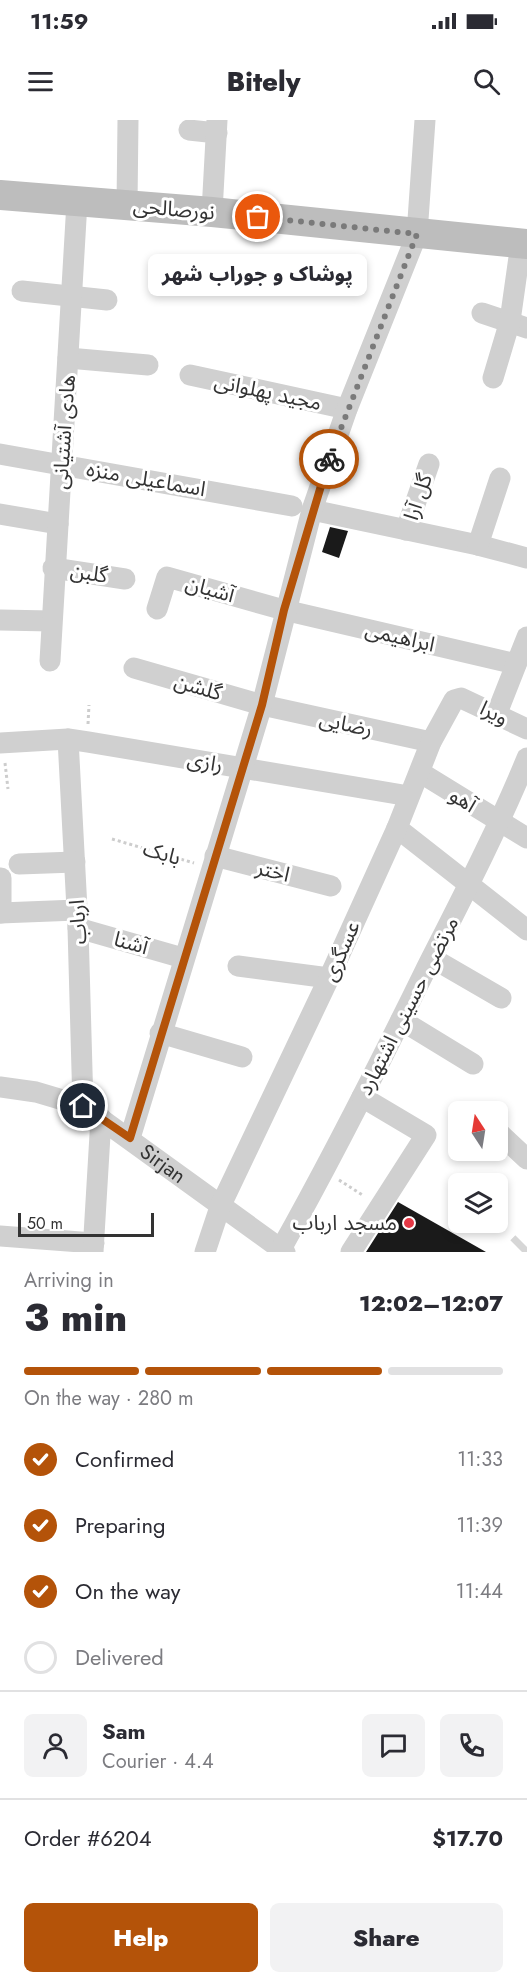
<!DOCTYPE html>
<meta charset="utf-8">
<style>
body{margin:0;font-family:Jost,"Noto Sans Arabic",sans-serif;background:#f2f2f3;color:#2b2b33;height:100vh;display:flex;flex-direction:column;font-size:22px;white-space:nowrap}
*{box-sizing:border-box;margin:0}
p{font-size:20px;color:#7c7c81}
.icon{flex:none;width:33px;height:33px;fill:none;stroke:currentColor;stroke-width:2;stroke-linecap:round;stroke-linejoin:round}
.map{position:relative;height:1132px;overflow:hidden}
.side{display:flex;flex-direction:column;background:#fff;flex:1}
.side>*{flex:none}
.needle{width:39px;rotate:348deg}
.fabs{position:absolute;left:448px;top:981px;display:grid;gap:12px}
.fabs a{display:grid;place-items:center;width:60px;height:60px;border-radius:9px;background:#fff;box-shadow:0 3px 9px #0003;font-size:30px}
.scale{position:absolute;left:18px;bottom:15px;width:136px;box-sizing:border-box;padding-left:6px;border:3px solid #333;border-top:0;font-size:16px;line-height:21px;white-space:nowrap;color:#333;-webkit-text-stroke:4px #fff;paint-order:stroke}
.pin{position:absolute;display:grid;place-items:center;width:51px;height:51px;color:#fff;margin:-26px;border:3px solid #fff;border-radius:50%;box-shadow:0 2px 6px #0007}
.courier{position:absolute;display:grid;place-items:center;width:60px;height:60px;margin:-30px;border:4px solid #b45309;border-radius:50%;background:#fff;color:#222;box-shadow:0 2px 8px #0007}
.bubble{position:absolute;height:42px;border-radius:9px;background:#fff;box-shadow:0 3px 9px #0003;font-size:20px;font-weight:800;line-height:42px;text-align:center}
.headline em{font-style:normal;font-weight:800}
.headline div{display:flex;flex-direction:column-reverse}
.headline{display:flex;align-items:center;justify-content:space-between;height:102px;padding:0 24px}
h1{font-size:39px;font-weight:800;line-height:45px}
.bar{display:grid;grid-template-columns:repeat(4,1fr);gap:9px 6px;align-content:center;height:72px;padding:0 24px}
.bar i{height:8px;border-radius:4px;background:#e1e1e2}
.bar .current{background:#b45309}
.bar p{grid-column:span 4}
.line{display:flex;align-items:center;gap:15px;padding:0 24px;border-top:2px solid #e1e1e2}
.line div{flex:1}
.round{display:grid;place-items:center;flex:none;width:63px;height:63px;border-radius:9px;background:#f2f2f3}
ol{padding:0 24px;list-style:none}
li{display:flex;align-items:center;gap:18px;height:66px}
li p{margin-inline-start:auto}
li .icon{padding:6px;border-radius:50%;background:#b45309;color:#fff;stroke-width:4}
li:last-child{color:#7c7c81}
li i{width:33px;height:33px;border:3px solid #e1e1e2;border-radius:50%}
.primary-button{display:flex;gap:12px;margin-top:auto;padding:12px 24px}
.primary-button a{flex:1;height:69px;border-radius:9px;background:#b45309;color:#fff;font-size:24px;font-weight:800;line-height:69px;text-align:center}
.primary-button a+a{background:#f2f2f3;color:#2b2b33}
.status{display:flex;justify-content:space-between;align-items:center;height:42px;padding:0 30px;background:#fff;direction:ltr}
.status svg{height:16px;fill:currentColor}
header{display:flex;justify-content:space-between;align-items:center;height:78px;padding:0 24px;background:#fff;font-size:27px;font-weight:800}
.map>svg:first-child{display:block}
</style>
<div class="status"><b>11:59</b><svg viewBox="0 0 49 12"><path d="M0 12V9h3v3zM5 12V6h3v6zM10 12V3h3v9zM15 12V0h3v12zM26 1h20v11H26zM47 4h2v5h-2z"/></svg></div>
<header><svg class="icon" aria-label="menu" viewBox="0 0 24 24"><path d="M4 6h16M4 12h16M4 18h16"/></svg>Bitely<svg class="icon" aria-label="search" viewBox="0 0 24 24"><circle cx="10" cy="10" r="6"/><path d="M15 15l6 6"/></svg></header>
<div class="map">
<svg width="527" height="1132" viewBox="0 0 527 1132">
<rect width="100%" height="100%" fill="#fff"/>
<!-- building -->
<path fill="#1a1a1a" d="M 330,407 L 348,411 L 339,438 L 322,432 Z
M 398,1082 L 486,1132 L 366,1132 Z"/>
<g fill="none" stroke-linecap="round" stroke-linejoin="round">
<!-- primary-tunnel -->
<path stroke="#d6d6d6" stroke-width="33" stroke-dasharray="33 16" stroke-linecap="butt" d="M 522,1132 L 527,1127"/>
<!-- path -->
<path stroke="#cdcdcd" stroke-width="3" stroke-dasharray="3 3" stroke-linecap="butt" d="M 88,604 L 89,585
M 5,643 L 8,669
M 112,719 L 194,743
M 339,1060 L 364,1076"/>
<!-- minor -->
<g stroke="#d0d0d0" stroke-width="21">
<path d="M 189,10 L 217,13"/>
<path d="M 127,85 L 128,0"/>
<path d="M 212,92 L 217,0"/>
<path d="M 22,171 L 107,180"/>
<path d="M 482,193 L 527,208"/>
<path d="M 68,238 L 148,245"/>
<path d="M 190,255 L 347,289"/>
<path d="M 493,258 L 510,201 L 521,123"/>
<path d="M 0,334 L 292,386"/>
<path d="M 312,390 L 478,425 L 527,438"/>
<path d="M 0,394 L 58,404"/>
<path d="M 406,410 L 429,344"/>
<path d="M 478,425 L 500,358"/>
<path d="M 53,448 L 125,459"/>
<path d="M 157,489 L 167,457 L 284,490 L 516,544"/>
<path d="M 0,500 L 51,501"/>
<path d="M 50,541 L 77,82"/>
<path d="M 134,548 L 262,585 L 431,622"/>
<path d="M 497,593 L 527,517"/>
<path d="M 68,619 L 78,808 L 83,986"/>
<path d="M 0,623 L 68,619 L 88,622 L 409,676"/>
<path d="M 426,656 L 527,718"/>
<path d="M 397,708 L 527,810"/>
<path d="M 215,736 L 331,766"/>
<path d="M 19,744 L 75,742"/>
<path d="M 0,793 L 77,790"/>
<path d="M 1,793 L 1,758"/>
<path d="M 78,808 L 183,838"/>
<path d="M 432,838 L 501,878"/>
<path d="M 238,846 L 329,858"/>
<path d="M 401,900 L 473,944"/>
<path d="M 160,913 L 242,937"/>
<path id="s1" d="M 0,967 L 36,972 L 83,986 L 285,1132"/>
<path d="M 498,1012 L 527,1039"/>
<path d="M 130,1018 L 262,585 L 312,390 L 347,289 L 417,114 L 425,0"/>
<path d="M 0,1116 L 94,1123"/>
<path d="M 281,1129 C 332,1038 379,945 425,851 C 461,780 497,711 527,638"/>
<path d="M 93,1132 L 101,998"/>
<path d="M 205,1132 L 220,1087 L 329,858 L 397,708 L 431,622 L 454,580 L 461,578 L 527,609"/>
<path d="M 351,1132 L 426,1015 L 362,977"/>
</g>
<!-- secondary -->
<path stroke="#bdbdbd" stroke-width="30" d="M 0,75 L 212,92 L 527,124"/>
</g>
<g fill="none" stroke-linecap="round" stroke-linejoin="round">
<!-- done -->
<path stroke="#7a7a7a" stroke-width="6" stroke-dasharray="0 10.8" d="M 258,97 L 417,114 L 329,339"/>
<!-- route -->
<path stroke="#b45309" stroke-width="8" d="M 83,986 L 130,1018 L 262,585 L 284,490 L 329,339"/>
</g>
<!-- markers -->
<circle fill="#e63946" stroke="#fff" stroke-width="2" cx="409" cy="1103" r="6"/>
<g text-anchor="middle" stroke-width="6" stroke-linejoin="round" paint-order="stroke">
<!-- street labels -->
<g font-size="21" fill="#333" stroke="#fff">
<text transform="translate(174 89) rotate(5)" y="7">نورصالحی</text>
<text transform="translate(268 272) rotate(12)" y="7">مجید پهلوانی</text>
<text transform="translate(64 312) rotate(-86)" y="7">هادی آشتیانی</text>
<text transform="translate(146 359) rotate(10)" y="7">اسماعیلی منزه</text>
<text transform="translate(418 377) rotate(-71)" y="7">گل آرا</text>
<text transform="translate(89 453) rotate(9)" y="7">گلبن</text>
<text transform="translate(210 469) rotate(16)" y="7">آشیان</text>
<text transform="translate(400 517) rotate(13)" y="7">ابراهیمی</text>
<text transform="translate(198 567) rotate(16)" y="7">گلشن</text>
<text transform="translate(494 593) rotate(26)" y="7">ویرا</text>
<text transform="translate(346 604) rotate(12)" y="7">رضایی</text>
<text transform="translate(205 642) rotate(10)" y="7">رازی</text>
<text transform="translate(463 680) rotate(32)" y="7">آهو</text>
<text transform="translate(162 733) rotate(16)" y="7">بابک</text>
<text transform="translate(273 751) rotate(14)" y="7">اختر</text>
<text transform="translate(78 802) rotate(-93)" y="7">ارباب</text>
<text transform="translate(131 823) rotate(16)" y="7">آشنا</text>
<text transform="translate(341 831) rotate(-66)" y="7">عسگری</text>
<text transform="translate(408 886) rotate(-63)" y="7">مرتضی حسینی اشتهارد</text>
<text dy="7" stroke="none"><textPath href="#s1" startOffset="184">Sirjan</textPath></text>
</g>
<!-- poi labels -->
<g font-size="21" fill="#333" stroke="#fff" text-anchor="end">
<text x="397" y="1110">مسجد ارباب</text>
</g>
</g>
</svg>
<div class="fabs">
<a><svg class="needle" viewBox="-14 -14 28 28"><path d="M0-13l5 13h-10z" fill="#e53935"/><path d="M0 13l5-13h-10z" fill="#7c7c81"/></svg></a>
<a><svg class="icon" aria-label="layers" viewBox="0 0 24 24"><path d="M12 4l9 5-9 5-9-5zM3 14l9 5 9-5"/></svg></a>
</div>
<div class="scale">50 m</div>
<div class="pin" style="left:258px;top:97px;background:#ea580c"><svg class="icon" aria-label="bag" viewBox="0 0 24 24"><path d="M5 8h14l-1 12H6zM9 8a3 3 0 0 1 6 0"/></svg></div>
<div class="pin" style="left:83px;top:986px;background:#1f2937"><svg class="icon" aria-label="home" viewBox="0 0 24 24"><path d="M3 11l9-7 9 7M6 9v11h12V9"/></svg></div>
<div class="courier" style="left:329px;top:339px"><svg class="icon" aria-label="bike" viewBox="0 0 24 24"><circle cx="6" cy="16" r="4"/><circle cx="18" cy="16" r="4"/><path d="M6 16l4-8h5l3 8M10 8l3 8H6M13 5h3"/></svg></div>
<div class="bubble" style="left:148px;top:134px;width:219px">پوشاک و جوراب شهر</div>
</div>
<section class="side">
<div class="headline"><div><h1>3 min</h1><p>Arriving in</p></div><em>12:02–12:07</em></div>
<div class="bar"><i class="current"></i><i class="current"></i><i class="current"></i><i></i><p>On the way · 280 m</p></div>
<ol>
<li><svg class="icon" aria-label="check" viewBox="0 0 24 24"><path d="M5 12l5 5 9-10"/></svg>Confirmed<p>11:33</p></li>
<li><svg class="icon" aria-label="check" viewBox="0 0 24 24"><path d="M5 12l5 5 9-10"/></svg>Preparing<p>11:39</p></li>
<li><svg class="icon" aria-label="check" viewBox="0 0 24 24"><path d="M5 12l5 5 9-10"/></svg>On the way<p>11:44</p></li>
<li><i></i>Delivered</li>
</ol>
<div class="line" style="height:108px"><a class="round"><svg class="icon" aria-label="person" viewBox="0 0 24 24"><circle cx="12" cy="8" r="4"/><path d="M4 21q1-7 8-7t8 7"/></svg></a><div><b>Sam</b><p>Courier · 4.4</p></div><a class="round"><svg class="icon" aria-label="chat" viewBox="0 0 24 24"><path d="M4 5h16v11H9l-5 4z"/></svg></a><a class="round"><svg class="icon" aria-label="phone" viewBox="0 0 24 24"><path d="M5 4h4l2 5-3 2q2 4 5 5l2-3 5 2v4C11 20 4 13 5 4z"/></svg></a></div>
<div class="line" style="height:78px"><div>Order #6204</div><b>$17.70</b></div>
<div class="primary-button"><a>Help</a><a>Share</a></div>
</section>
